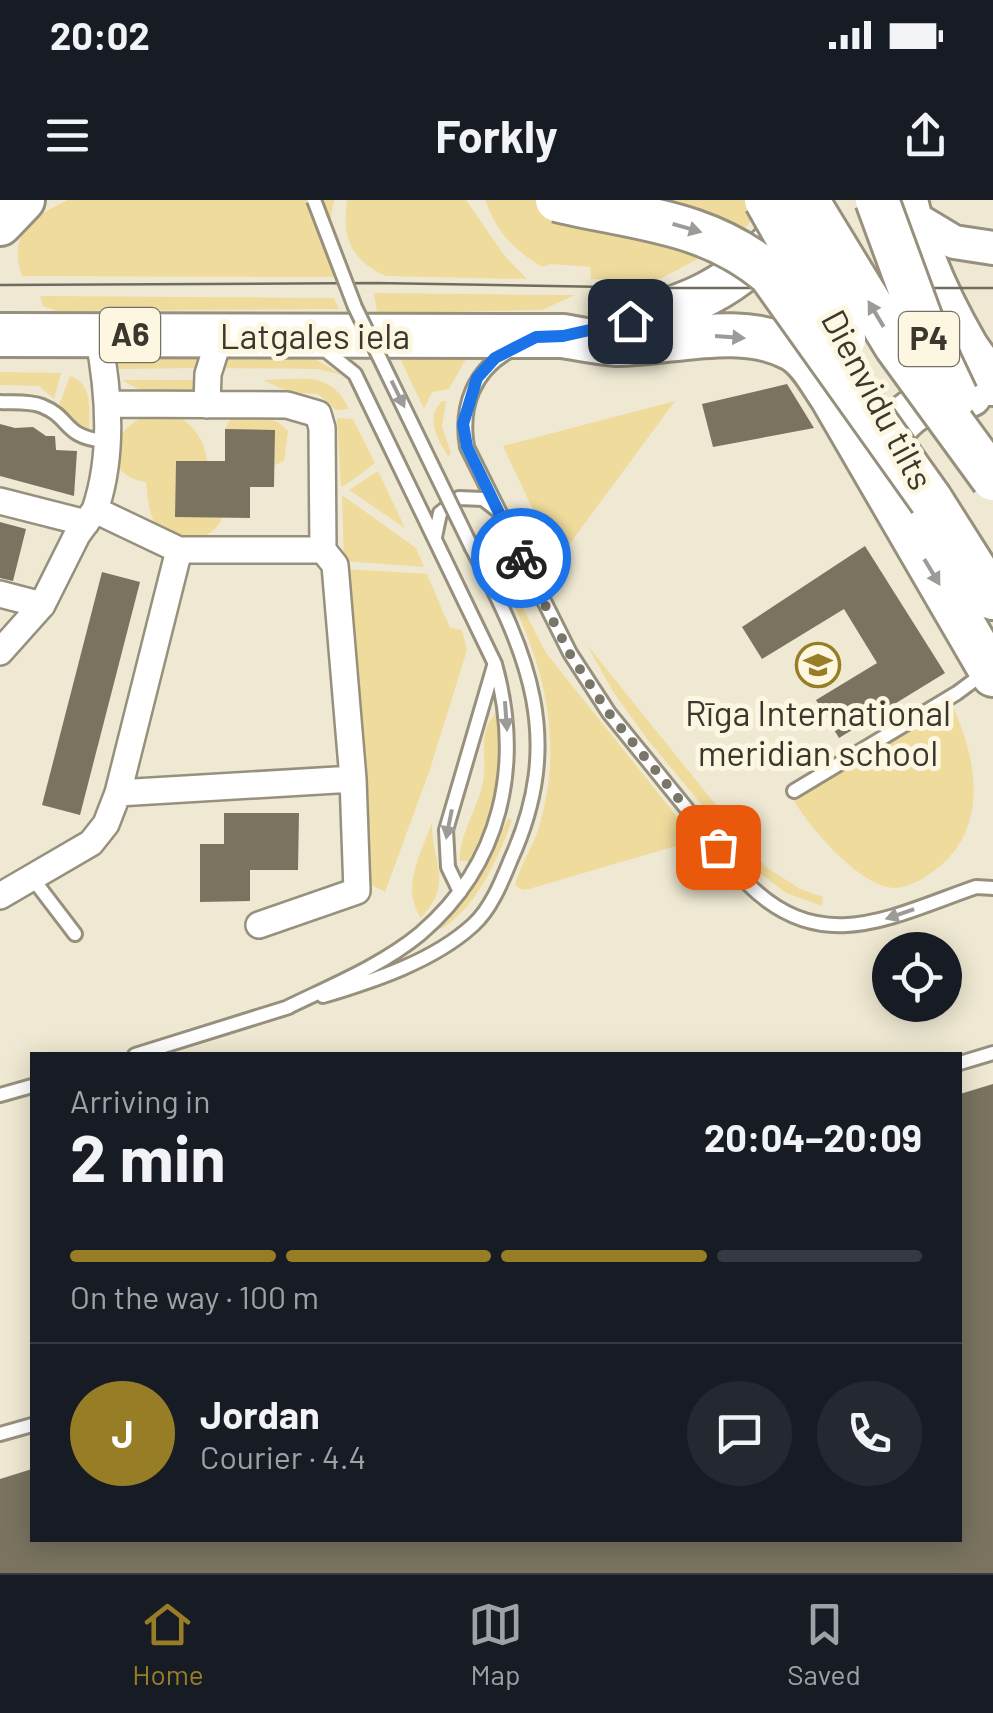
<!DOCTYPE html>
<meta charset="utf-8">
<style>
body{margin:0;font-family:Barlow,sans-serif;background:#242831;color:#f1f3f6;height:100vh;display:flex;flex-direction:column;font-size:38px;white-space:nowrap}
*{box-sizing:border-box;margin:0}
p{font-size:32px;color:#9ea1a6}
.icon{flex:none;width:55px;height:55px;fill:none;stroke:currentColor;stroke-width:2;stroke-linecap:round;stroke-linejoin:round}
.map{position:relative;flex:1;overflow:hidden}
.panel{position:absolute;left:30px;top:852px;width:932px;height:490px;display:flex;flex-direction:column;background:#171b24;border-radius:0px;box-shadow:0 5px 25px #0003}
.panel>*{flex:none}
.controls{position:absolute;left:872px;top:732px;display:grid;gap:20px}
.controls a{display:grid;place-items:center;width:90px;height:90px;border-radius:50%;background:#171b24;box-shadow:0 5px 25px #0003;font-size:50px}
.pin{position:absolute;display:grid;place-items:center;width:85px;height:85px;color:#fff;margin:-42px;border-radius:20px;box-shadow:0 5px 15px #0006}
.courier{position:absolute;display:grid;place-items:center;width:100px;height:100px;margin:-50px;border:8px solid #1a73e8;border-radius:50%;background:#fff;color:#222;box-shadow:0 2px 12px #0007}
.headline em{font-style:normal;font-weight:700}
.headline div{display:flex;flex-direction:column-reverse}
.headline{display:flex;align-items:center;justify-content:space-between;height:170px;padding:0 40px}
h1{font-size:65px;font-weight:700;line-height:75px}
.bar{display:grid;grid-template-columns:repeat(4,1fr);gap:15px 10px;align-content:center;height:120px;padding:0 40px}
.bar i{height:12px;border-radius:8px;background:#363941}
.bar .current{background:#977e26}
.bar p{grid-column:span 4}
.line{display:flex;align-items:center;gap:25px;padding:0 40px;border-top:2px solid #363941}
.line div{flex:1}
.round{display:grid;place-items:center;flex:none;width:105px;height:105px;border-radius:52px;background:#242831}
.status{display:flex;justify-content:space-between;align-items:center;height:70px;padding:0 50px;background:#171b24;direction:ltr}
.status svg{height:28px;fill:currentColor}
header{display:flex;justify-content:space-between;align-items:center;height:130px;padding:0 40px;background:#171b24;font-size:45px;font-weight:700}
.menu{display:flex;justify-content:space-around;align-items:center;height:140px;border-top:2px solid #363941;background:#171b24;font-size:28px;color:#9ea1a6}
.menu a{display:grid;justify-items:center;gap:5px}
.menu .current{color:#977e26}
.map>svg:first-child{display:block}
</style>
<div class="status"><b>20:02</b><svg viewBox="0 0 49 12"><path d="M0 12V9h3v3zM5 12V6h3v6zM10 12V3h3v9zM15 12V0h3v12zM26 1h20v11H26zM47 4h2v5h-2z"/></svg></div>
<header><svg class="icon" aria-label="menu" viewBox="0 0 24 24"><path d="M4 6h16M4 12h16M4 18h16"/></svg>Forkly<svg class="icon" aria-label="share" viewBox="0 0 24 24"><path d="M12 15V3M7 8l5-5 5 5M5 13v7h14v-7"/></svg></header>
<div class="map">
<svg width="993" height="1373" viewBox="0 0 993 1373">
<rect width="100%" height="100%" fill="#efe9d3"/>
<!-- green -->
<path fill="#efdb9c" d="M 68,0 L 334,0 C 326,36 331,46 352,77 L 22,76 C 7,33 34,16 68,0 Z
M 347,0 L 466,0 L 504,55 L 527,79 L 386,76 C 350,60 342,37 347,0 Z
M 485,0 L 761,0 L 748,25 L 728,43 L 658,80 L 591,79 L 590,67 L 551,64 L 542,67 C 511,47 499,35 485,0 Z
M 374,93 L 564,95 L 575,95 L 542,110 L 377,113 Z
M 40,96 L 334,98 L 339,109 L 57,111 L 43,106 Z
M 397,152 L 474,153 L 466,159 L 449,189 L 432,192 L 424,209 Z
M 201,155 L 202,163 L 197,168 L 119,169 L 112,158 Z
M 223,156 L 313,158 L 342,175 L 318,169 L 218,168 Z
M 0,172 L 61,173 L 54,199 L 39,186 L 0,185 Z
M 70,176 C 92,183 90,208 89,228 L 82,228 L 59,205 Z
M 123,180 L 196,180 L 196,187 C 176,203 141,194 123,180 Z
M 263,180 C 301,180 330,169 349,209 L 336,210 L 318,194 L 289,192 Z
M 442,201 L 446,201 L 442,226 L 451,254 L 448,256 C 437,237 425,220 442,201 Z
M 675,201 L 557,361 L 503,246 Z
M 171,213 C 192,222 204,238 207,261 L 176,261 L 175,316 L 222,317 C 215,342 178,344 160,329 C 148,319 148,297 146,282 C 99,275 112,228 146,216 C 154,213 163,214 171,213 Z
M 240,215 C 261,215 273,215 288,231 L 284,261 L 275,265 L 275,230 L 225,229 L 231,218 Z
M 337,218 L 353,219 L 375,263 L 344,286 L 341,286 Z
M 378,271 L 405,328 L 349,290 Z
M 342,295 L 416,348 L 424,367 L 344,361 Z
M 346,369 L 427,374 L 450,428 L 462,430 L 467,450 L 429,572 L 385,692 L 368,683 Z
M 520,403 L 546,453 L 690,633 L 686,643 L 529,689 L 522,690 L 515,685 C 520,665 533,647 539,627 C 562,550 548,478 515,407 Z
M 587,445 L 766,667 L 800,689 L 823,697 L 822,706 L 786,693 L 756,670 L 648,540 L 614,493 Z
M 953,507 C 979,564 989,633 931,673 C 923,679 906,688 895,688 C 861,688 808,626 793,599 Z
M 496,513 C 506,567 494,612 469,661 L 460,661 C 459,631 481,605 484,575 C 486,552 478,532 496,513 Z
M 508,618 L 512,620 C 498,659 476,708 441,729 L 439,727 L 485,669 Z
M 432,623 C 431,664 455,681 421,718 C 400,687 421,654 432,623 Z"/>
<!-- building -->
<path fill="#797360" d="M 787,184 L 814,228 L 713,247 L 702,204 Z
M 0,224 L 15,228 L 33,227 L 46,236 L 55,236 L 56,250 L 77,251 L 74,296 L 0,276 Z
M 225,229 L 275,230 L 274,287 L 250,287 L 250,318 L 175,317 L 176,261 L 225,261 Z
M 0,322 L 26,329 L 13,381 L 0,378 Z
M 865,346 L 945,473 L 839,538 L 816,500 L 877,463 L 844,409 L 762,459 L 742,427 Z
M 102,372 L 140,382 L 80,615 L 42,605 Z
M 224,613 L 299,613 L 298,670 L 250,670 L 250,701 L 200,702 L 200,644 L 224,644 Z
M 993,884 L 993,1373 L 0,1373 L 0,1279 L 32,1269 L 32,1340 L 960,1340 L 960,894 Z"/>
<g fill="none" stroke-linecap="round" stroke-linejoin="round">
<defs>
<path id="lane" d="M 511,150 C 474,170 460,206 467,247 L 570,453 L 609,513 L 747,683 C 821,758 892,716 976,687 L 993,688
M 0,202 C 13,203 29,201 42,206 C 72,218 62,237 105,241
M 435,337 L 440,313 L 459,298 L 483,299 L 496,309
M 794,591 L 957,493 L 984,473
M 33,679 L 75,734
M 460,692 L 448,667 L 446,630 L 494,466
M 323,796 C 373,781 434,761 473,725 C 491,709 502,681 511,659 C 565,540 529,455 472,348
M 286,808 C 331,786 381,766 420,734 C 502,664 523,565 495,464 L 355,174 L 325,150
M 135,855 L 289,807
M 960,863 L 993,853
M 0,895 L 32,886
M 0,1234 L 32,1225"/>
<path id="street" d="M 108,204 L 287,205 L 318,214 L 322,228 L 323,350 L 335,365 L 353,579 L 357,691 L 259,725
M 207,205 L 208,174 L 220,136
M 0,301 L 86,323
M 179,350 L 323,350
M 0,394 L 42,405
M 0,452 L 42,405 L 77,335 L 95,310
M 118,593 L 353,579
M 0,696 L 91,643 L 106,624 L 118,593 L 179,350 L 95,310 C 114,255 109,191 98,135"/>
<path id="secondary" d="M 909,15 L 954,42 L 993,48"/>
<path id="highway" d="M 906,0 C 917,51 940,101 966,146 C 974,159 985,171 993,184
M 0,24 L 23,0
M 622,122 C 690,107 732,88 780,36
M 0,135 L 563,136 C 581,139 599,143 617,144 C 671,144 740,121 792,149 C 809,158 820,180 831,196 L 993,475
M 880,273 C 881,225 924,191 970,195
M 931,300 L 993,398"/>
</defs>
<!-- lane casing -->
<use href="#lane" stroke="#97907d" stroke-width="18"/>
<!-- street casing -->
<use href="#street" stroke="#97907d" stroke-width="30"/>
<!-- secondary casing -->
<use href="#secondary" stroke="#97907d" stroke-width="38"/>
<!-- highway casing -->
<use href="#highway" stroke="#97907d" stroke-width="48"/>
<!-- lane -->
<use href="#lane" stroke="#fff" stroke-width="12"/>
<!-- street -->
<use href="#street" stroke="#fff" stroke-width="25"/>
<!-- secondary -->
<use href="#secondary" stroke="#fff" stroke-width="32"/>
<!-- highway -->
<use href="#highway" stroke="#fff" stroke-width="42"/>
<!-- tram -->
<path stroke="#706c60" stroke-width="2.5" d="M 0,85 L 376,83 L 665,88 L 993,88"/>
<defs>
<path id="lane-bridge" d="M 314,0 L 355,107 L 472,348"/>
<path id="highway-bridge" d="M 557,0 C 635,19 706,20 770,74 L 931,300
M 766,0 L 844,139
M 807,0 L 896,146 L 993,279
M 877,0 L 924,128 L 956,196"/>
</defs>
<!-- lane-bridge casing -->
<use href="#lane-bridge" stroke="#97907d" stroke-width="18" stroke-linecap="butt"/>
<!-- highway-bridge casing -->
<use href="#highway-bridge" stroke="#97907d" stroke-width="48" stroke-linecap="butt"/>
<!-- lane-bridge -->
<use href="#lane-bridge" stroke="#fff" stroke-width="12"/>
<!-- highway-bridge -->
<use href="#highway-bridge" stroke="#fff" stroke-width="42"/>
</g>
<!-- one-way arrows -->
<defs><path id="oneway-solid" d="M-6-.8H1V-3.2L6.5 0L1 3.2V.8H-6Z" transform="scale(2.5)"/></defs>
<g fill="#9c9b97">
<use href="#oneway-solid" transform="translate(687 28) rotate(16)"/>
<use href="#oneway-solid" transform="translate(876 114) rotate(-121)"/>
<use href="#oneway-solid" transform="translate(730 137) rotate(4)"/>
<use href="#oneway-solid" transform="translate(398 194) rotate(64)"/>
<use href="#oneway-solid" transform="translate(932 372) rotate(59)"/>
<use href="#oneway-solid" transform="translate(506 516) rotate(86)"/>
<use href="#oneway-solid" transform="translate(449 624) rotate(101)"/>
<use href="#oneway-solid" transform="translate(900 714) rotate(161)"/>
</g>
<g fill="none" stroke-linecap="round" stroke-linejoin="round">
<!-- done -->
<path stroke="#797568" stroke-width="10" stroke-dasharray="0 18" d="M 521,358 L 570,454 L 608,512 L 718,647"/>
<!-- route -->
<path stroke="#1a73e8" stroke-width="12" d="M 521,358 L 467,247 L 463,224 L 477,178 L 495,158 L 536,137 L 563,136 L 630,121"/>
</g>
<!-- icons -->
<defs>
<symbol id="school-ring" viewBox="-11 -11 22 22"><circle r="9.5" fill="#fdf6e0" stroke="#977e26" stroke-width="1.5"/><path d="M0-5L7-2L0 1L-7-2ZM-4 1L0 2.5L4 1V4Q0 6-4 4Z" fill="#977e26"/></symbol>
</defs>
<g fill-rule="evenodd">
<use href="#school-ring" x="793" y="440" width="50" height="50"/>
</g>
<g text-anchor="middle" stroke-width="10" stroke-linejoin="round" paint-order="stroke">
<!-- shield labels -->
<g fill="#fdf6e0" stroke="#747064" stroke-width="2.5">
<rect x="100" y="108" width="60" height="54" rx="8"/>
<rect x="899" y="112" width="60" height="54" rx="8"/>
</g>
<g font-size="32" font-weight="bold" fill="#3a372f">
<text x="130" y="146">A6</text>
<text x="929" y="150">P4</text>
</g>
<!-- street labels -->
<g font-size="35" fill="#3a372f" stroke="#fdf6e0">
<text x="315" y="149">Latgales iela</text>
<text transform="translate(877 200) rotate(62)" y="12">Dienvidu tilts</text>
</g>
<!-- poi labels -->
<g font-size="35" fill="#3a372f" stroke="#fdf6e0">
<text x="818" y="526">Rīga International<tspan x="818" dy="40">meridian school</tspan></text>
</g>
</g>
</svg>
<div class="controls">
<a><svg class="icon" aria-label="locate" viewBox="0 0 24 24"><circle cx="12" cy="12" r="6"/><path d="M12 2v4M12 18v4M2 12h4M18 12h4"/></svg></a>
</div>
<div class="pin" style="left:718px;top:647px;background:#ea580c"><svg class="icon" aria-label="bag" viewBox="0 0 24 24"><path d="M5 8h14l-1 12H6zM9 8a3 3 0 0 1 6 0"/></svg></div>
<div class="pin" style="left:630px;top:121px;background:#1f2937"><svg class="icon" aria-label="home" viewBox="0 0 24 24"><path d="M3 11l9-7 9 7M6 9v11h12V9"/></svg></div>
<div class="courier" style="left:521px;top:358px"><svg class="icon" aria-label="bike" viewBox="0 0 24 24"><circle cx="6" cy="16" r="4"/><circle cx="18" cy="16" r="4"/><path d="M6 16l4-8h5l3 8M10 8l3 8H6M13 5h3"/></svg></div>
<section class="panel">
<div class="headline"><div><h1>2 min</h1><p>Arriving in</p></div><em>20:04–20:09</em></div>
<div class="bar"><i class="current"></i><i class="current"></i><i class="current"></i><i></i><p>On the way · 100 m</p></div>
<div class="line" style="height:180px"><b class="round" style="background:#977e26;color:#fff">J</b><div><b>Jordan</b><p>Courier · 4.4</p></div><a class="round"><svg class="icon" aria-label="chat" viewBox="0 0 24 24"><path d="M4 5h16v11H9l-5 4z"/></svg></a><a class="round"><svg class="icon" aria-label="phone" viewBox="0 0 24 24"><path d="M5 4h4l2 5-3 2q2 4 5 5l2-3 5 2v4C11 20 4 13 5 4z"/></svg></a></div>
</section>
</div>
<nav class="menu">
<a class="current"><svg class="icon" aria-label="home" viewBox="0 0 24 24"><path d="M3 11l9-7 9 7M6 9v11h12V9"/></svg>Home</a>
<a><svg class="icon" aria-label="map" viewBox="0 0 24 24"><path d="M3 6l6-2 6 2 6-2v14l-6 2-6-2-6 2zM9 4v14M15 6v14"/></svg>Map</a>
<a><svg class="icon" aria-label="saved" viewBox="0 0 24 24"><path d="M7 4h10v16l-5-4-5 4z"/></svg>Saved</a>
</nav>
